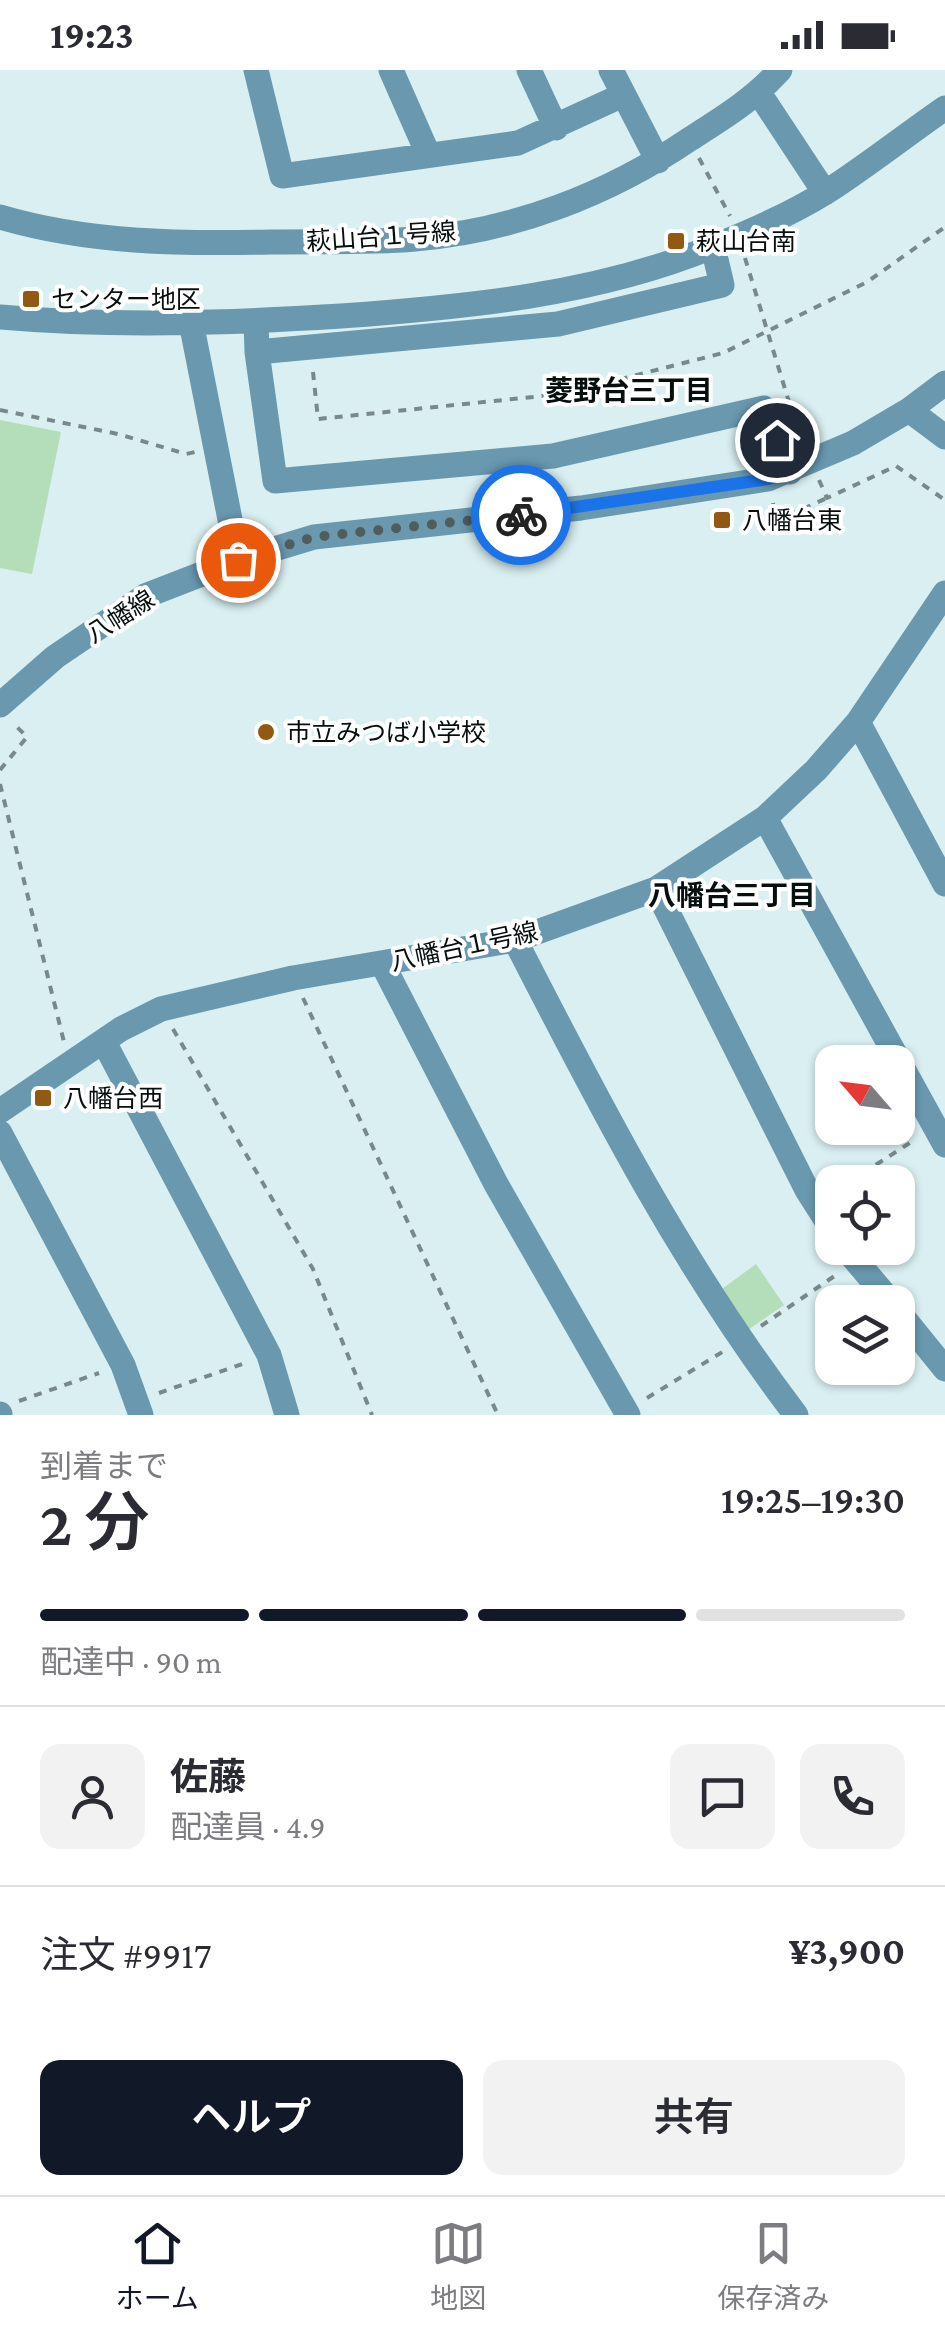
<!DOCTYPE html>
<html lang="ja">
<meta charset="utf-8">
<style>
body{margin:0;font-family:"Crimson Pro","Noto Sans JP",serif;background:#f2f2f3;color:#2b2b33;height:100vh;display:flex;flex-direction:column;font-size:38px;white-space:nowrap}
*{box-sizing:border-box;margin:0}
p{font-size:32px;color:#7c7c81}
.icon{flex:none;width:55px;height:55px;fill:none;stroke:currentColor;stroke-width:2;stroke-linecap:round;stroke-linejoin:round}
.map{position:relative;height:1345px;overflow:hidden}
.sheet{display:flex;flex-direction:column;background:#fff;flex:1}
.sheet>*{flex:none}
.needle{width:65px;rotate:298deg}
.fabs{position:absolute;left:815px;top:975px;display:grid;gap:20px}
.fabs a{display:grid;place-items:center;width:100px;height:100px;border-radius:20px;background:#fff;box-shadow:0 2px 8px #0004;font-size:50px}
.pin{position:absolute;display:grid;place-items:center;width:85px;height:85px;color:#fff;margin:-42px;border:5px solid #fff;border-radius:50%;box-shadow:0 2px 10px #0007}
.courier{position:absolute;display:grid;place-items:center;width:100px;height:100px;margin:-50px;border:8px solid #1a73e8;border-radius:50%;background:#fff;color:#222;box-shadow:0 2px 12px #0007}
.overview em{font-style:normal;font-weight:600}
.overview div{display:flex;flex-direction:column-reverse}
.overview{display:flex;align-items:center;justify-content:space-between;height:170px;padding:0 40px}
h1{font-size:65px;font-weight:600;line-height:75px}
.bar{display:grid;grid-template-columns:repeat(4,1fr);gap:15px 10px;align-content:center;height:120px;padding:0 40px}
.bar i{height:12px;border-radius:8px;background:#e1e1e2}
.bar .selected{background:#111827}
.bar p{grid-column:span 4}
.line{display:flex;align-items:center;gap:25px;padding:0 40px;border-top:2px solid #e1e1e2}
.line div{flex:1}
.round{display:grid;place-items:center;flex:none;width:105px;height:105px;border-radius:20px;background:#f2f2f3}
.button{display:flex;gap:20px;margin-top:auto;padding:20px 40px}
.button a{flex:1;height:115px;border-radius:20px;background:#111827;color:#fff;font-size:40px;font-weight:600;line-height:115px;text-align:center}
.button a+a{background:#f2f2f3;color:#2b2b33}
.status{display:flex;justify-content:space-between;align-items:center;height:70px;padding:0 50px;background:#fff;direction:ltr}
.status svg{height:28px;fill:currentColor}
.dock{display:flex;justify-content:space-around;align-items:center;height:140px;border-top:2px solid #e1e1e2;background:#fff;font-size:28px;color:#7c7c81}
.dock a{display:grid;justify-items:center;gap:5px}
.dock .selected{color:#111827}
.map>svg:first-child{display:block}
</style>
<div class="status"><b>19:23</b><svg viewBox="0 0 49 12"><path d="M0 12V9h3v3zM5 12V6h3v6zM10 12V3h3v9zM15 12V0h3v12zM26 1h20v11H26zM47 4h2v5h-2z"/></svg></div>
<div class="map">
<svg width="945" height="1345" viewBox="0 0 945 1345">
<rect width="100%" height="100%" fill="#d9eff1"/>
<!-- green -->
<path fill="#b4deb9" d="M 0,350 L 61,362 L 32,504 L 0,498 Z
M 756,1194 L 784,1235 L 745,1262 L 718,1222 Z"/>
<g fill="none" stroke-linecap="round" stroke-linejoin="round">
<!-- path -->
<path stroke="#79898a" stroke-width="4" stroke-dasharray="8 8" stroke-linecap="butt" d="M 699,88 L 730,146
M 745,188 L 789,332
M 313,302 L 318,349 L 562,324 L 723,283 L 867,212 L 945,157
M 0,340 L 118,364 L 186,384 L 195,382
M 819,410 L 827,428 L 896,396 L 945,430
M 773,433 L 776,451 L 827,428
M 0,700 L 27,667 L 14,654
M 0,714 L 64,972
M 303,928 L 498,1345
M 173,959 L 313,1199 L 372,1345
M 849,1112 L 916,1069
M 761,1256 L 836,1205
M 159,1323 L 245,1293
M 647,1328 L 724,1281
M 19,1331 L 99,1303"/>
<!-- minor -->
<path stroke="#6998af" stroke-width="25" d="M 256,0 L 282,106 L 518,73 L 623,25
M 391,0 L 428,84
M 529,0 L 556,58
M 611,0 L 658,91
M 759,23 L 825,123
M 0,147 C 88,173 180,174 271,172 C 319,171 367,173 415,169 C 514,161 609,124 690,69 C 723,48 754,29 780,0
M 0,247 C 113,257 228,253 341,246 C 465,237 595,225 712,177 C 750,162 793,143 828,121 C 868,95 906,65 945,38
M 256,251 L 257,282 L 275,411 L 553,386 L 764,338 L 790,402
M 191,252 L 238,490
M 257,282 L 558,254 L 722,215 L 713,177
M 909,340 L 945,367
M 0,635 L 55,587 L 145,526 L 238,490 L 314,467 L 581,438 L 768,409 L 853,373 L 909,340 L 945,313
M 858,652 L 945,814
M 765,748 L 945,1075
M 656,819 L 807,1120 L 832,1159
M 515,870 C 600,1036 683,1197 796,1345
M 382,893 L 496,1114 L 628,1345
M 104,972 L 269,1285 L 287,1345
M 0,1041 L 121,959 L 161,939 L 293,908 L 515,870 L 656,819 L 765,748 L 816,700 L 858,652 L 945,523
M 0,1063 L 123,1295 L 141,1345
M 845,1178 L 891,1232
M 898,1241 L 945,1299
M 0,1344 L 0,1345"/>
</g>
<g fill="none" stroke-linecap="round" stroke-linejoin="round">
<!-- done -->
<path stroke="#505d5d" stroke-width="10" stroke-dasharray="0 18" d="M 238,490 L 314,467 L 521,445"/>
<!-- route -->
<path stroke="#1a73e8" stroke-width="12" d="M 521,445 L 768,409 L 790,402 L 777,370"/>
</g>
<!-- markers -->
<g fill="#915911" stroke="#fff" stroke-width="4">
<rect x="666" y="161" width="20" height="20" rx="5"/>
<rect x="21" y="219" width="20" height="20" rx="5"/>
<rect x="712" y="440" width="20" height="20" rx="5"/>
<circle cx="266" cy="662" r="10"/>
<rect x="33" y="1018" width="20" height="20" rx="5"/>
</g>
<g text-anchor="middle" stroke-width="8" stroke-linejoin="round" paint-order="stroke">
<!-- street labels -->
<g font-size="25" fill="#060e0e" stroke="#fff">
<text transform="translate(381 166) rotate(-4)" y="9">萩山台１号線</text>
<text transform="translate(120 546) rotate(-32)" y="9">八幡線</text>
<text transform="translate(464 876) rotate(-12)" y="9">八幡台１号線</text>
</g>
<!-- poi labels -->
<g font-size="25" fill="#060e0e" stroke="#fff" text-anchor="start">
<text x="696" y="180">萩山台南</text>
<text x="51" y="238">センター地区</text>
<text x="742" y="459">八幡台東</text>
<text x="286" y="671">市立みつば小学校</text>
<text x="63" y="1037">八幡台西</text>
</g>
<!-- neighbourhood labels -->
<g font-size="28" font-weight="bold" fill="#060e0e" stroke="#fff">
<text x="629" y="330">菱野台三丁目</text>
<text x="732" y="835">八幡台三丁目</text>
</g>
</g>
</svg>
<div class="fabs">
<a><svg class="needle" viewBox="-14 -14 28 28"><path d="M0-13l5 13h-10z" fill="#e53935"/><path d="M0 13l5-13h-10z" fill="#7c7c81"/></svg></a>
<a><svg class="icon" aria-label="locate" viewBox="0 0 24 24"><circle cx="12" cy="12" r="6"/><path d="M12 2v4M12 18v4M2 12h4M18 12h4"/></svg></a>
<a><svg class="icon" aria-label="layers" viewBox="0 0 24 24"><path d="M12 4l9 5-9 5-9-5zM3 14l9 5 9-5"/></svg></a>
</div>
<div class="pin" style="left:238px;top:490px;background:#ea580c"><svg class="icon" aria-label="bag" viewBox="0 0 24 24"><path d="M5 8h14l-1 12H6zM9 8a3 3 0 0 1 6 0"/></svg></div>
<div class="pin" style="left:777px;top:370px;background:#1f2937"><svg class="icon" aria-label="home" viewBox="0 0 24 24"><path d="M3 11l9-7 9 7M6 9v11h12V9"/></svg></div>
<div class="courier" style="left:521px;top:445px"><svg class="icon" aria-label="bike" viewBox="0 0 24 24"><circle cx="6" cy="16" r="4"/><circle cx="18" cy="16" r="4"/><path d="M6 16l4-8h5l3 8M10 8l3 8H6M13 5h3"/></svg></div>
</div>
<section class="sheet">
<div class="overview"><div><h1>2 分</h1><p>到着まで</p></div><em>19:25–19:30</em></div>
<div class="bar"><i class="selected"></i><i class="selected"></i><i class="selected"></i><i></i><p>配達中 · 90 m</p></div>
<div class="line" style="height:180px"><a class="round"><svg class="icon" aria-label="person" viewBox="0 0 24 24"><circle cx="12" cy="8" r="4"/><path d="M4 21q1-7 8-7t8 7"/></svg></a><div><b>佐藤</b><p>配達員 · 4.9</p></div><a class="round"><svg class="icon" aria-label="chat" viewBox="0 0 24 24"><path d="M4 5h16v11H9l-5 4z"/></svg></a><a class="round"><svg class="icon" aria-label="phone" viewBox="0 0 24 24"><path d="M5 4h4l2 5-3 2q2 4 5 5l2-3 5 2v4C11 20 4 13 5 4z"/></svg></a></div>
<div class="line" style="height:130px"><div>注文 #9917</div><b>¥3,900</b></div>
<div class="button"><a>ヘルプ</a><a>共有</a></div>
</section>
<nav class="dock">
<a class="selected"><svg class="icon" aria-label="home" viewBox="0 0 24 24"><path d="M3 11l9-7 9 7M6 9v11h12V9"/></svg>ホーム</a>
<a><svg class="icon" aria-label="map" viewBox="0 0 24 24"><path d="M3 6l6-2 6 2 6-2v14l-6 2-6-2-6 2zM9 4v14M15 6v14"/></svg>地図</a>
<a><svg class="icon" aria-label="saved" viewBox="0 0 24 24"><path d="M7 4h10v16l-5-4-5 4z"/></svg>保存済み</a>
</nav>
